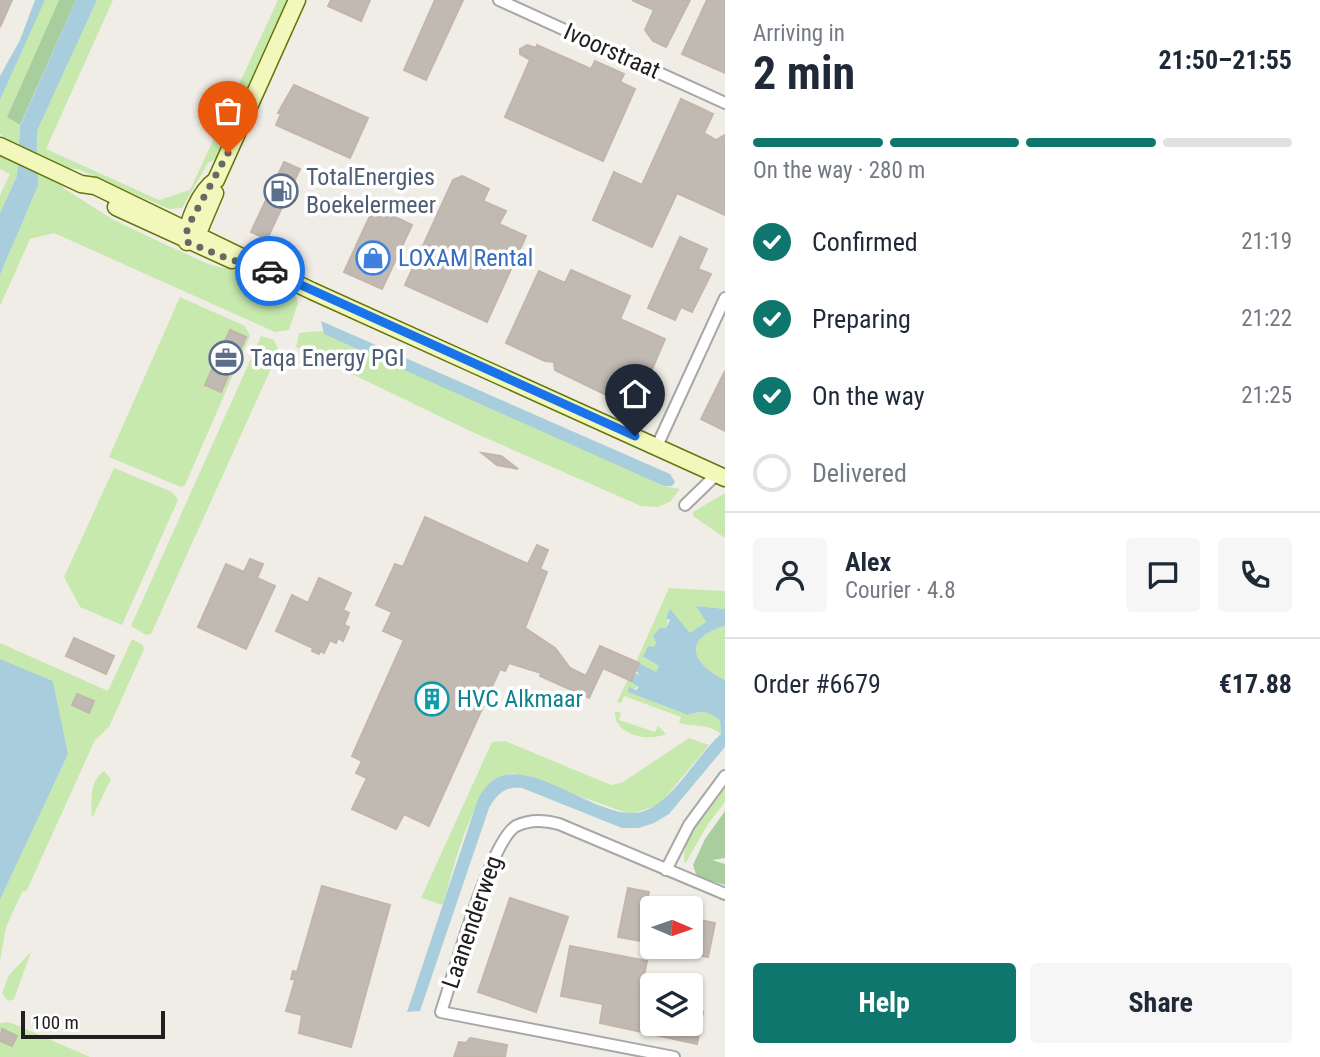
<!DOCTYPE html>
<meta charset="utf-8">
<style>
body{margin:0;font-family:"Roboto Condensed",sans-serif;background:#f6f6f7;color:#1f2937;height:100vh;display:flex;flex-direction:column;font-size:26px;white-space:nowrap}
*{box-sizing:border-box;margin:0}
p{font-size:23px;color:#747a83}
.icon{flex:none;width:38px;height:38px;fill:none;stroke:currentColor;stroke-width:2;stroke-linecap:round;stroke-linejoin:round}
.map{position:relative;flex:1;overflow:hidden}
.side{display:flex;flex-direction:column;background:#fff;width:595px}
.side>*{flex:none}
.needle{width:46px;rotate:92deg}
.tools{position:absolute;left:640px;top:896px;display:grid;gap:14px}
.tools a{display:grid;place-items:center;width:63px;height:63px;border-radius:7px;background:#fff;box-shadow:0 2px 5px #0004;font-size:35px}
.scale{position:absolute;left:21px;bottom:18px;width:144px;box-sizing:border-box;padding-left:7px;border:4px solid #202020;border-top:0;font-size:19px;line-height:24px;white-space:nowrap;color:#202020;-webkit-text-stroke:5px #fff;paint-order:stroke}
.pin{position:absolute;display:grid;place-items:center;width:60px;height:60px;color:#fff;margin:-72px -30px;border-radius:50% 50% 50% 0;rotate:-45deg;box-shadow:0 0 7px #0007}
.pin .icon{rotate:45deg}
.courier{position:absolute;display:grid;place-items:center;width:70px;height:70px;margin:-35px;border:5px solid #1a73e8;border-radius:50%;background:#fff;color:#222;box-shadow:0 2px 9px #0007}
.summary em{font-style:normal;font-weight:700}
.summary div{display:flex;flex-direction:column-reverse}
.summary{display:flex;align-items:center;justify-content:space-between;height:119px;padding:0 28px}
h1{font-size:46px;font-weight:700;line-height:52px}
.bar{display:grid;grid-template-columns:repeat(4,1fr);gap:10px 7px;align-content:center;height:84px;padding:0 28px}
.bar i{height:9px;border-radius:5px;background:#e0e1e3}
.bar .on{background:#0f766e}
.bar p{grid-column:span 4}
.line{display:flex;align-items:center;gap:18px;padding:0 28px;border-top:2px solid #e0e1e3}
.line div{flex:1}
.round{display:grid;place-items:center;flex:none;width:74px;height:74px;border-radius:7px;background:#f6f6f7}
ol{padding:0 28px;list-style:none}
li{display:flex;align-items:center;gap:21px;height:77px}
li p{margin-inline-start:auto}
li .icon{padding:7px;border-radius:50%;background:#0f766e;color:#fff;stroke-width:4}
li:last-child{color:#747a83}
li i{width:38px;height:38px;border:4px solid #e0e1e3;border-radius:50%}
.action{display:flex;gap:14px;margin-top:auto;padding:14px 28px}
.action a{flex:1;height:80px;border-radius:7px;background:#0f766e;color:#fff;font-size:28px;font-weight:700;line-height:80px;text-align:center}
.action a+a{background:#f6f6f7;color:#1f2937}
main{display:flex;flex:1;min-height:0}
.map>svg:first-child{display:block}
</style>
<main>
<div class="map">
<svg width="725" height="1057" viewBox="0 0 725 1057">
<rect width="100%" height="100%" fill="#f0ede6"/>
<!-- grass -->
<path fill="#c7e9ad" d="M 45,0 L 59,0 L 7,117 L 20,125 L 18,149 L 0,134 L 0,100 Z
M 97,0 L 113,0 L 46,149 L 159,200 L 190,190 L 278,0 L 290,0 L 217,158 L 208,163 L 182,208 L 169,209 L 78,169 L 61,168 L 38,157 L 37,131 Z
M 0,156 L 17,163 L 17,176 L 0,213 L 0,195 L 10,174 L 0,169 Z
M 38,171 L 56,179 L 65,189 L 112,219 L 147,236 L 208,264 L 275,281 L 294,290 L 298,303 L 289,330 L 275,332 L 54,233 L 30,239 L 0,306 L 0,275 L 38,186 Z
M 180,297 L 245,326 L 250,336 L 185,485 L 181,487 L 109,457 Z
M 322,331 L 669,487 L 680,489 L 670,502 L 657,507 L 641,506 L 470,431 L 296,347 L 299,333 Z
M 261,336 L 274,340 L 279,351 L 151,634 L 146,635 L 131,626 Z
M 114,468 L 172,492 L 178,500 L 122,625 L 80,607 L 64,577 Z
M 725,493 L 725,538 L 693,516 L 693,512 Z
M 669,588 L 725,591 L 725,609 L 697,606 L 706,622 L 690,634 L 670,610 L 666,629 L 653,636 L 656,643 L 654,647 L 649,646 L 643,658 L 659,666 L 656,672 L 636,662 Z
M 725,626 L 725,680 C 691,664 682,638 725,626 Z
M 132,639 L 143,645 L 144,649 L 109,727 L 95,740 L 27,890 L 22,892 L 6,927 L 0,961 L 0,900 L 68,754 L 53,681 L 0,659 L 0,643 L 108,691 Z
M 628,679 L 639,686 L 628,692 L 688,715 C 701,710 709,712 720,720 L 721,734 C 706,722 695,728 679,723 L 681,717 L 624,696 L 621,703 L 617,702 Z
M 615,711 L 621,713 L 619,720 L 655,732 L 658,726 L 666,734 C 649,742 613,735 615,711 Z
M 689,738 L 709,745 L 659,805 L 630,814 L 513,773 C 472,779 454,870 443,905 L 421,898 L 492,742 L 505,741 L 611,785 L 623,782 Z
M 104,771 L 111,779 L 92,818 C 91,802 89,781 104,771 Z
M 725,784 L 725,802 L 708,824 L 685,864 C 678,842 712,802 725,784 Z
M 31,952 L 14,999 L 8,1001 L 2,993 L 9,975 Z
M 7,1022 L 14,1024 L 90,1057 L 0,1057 L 0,1023 Z"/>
<!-- forest -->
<path fill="#a7ce9c" d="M 59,0 L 76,0 L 20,125 L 7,117 Z
M 725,811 L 725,858 L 712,860 L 725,864 L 725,885 L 697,877 L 693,865 L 705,839 Z"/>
<!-- water -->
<path fill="#a8cddd" d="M 35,0 L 45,0 L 0,100 L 0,76 L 20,40 Z
M 76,0 L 97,0 L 37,131 L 38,186 L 0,275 L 0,213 L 17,176 L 20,126 Z
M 321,321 L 670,474 L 675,482 L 672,486 L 664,486 L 324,334 Z
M 696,606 L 725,609 L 725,626 C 682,638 691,664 725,680 L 725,747 L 669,814 L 654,823 L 639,828 L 622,828 L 522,788 C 505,786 497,794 489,808 L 420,1011 L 407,1012 L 477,802 C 508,729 592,824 641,812 C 672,804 696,756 721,734 L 720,720 C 709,712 701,710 688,715 L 628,692 L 629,687 L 636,690 L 639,687 L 631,682 L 635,673 L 639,675 L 636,670 L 639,663 L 656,672 L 659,666 L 643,657 L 648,646 L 654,647 L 656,643 L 653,636 L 660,628 L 666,628 L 670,620 L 666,618 L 670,609 L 690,633 L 706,622 Z
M 0,659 L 53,681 L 68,754 L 0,900 Z"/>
<!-- building -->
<path fill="#c1bab3" stroke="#c2b5a9" stroke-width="2" d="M 0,0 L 12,0 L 0,27 Z
M 331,0 L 370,0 L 361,21 L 328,6 Z
M 435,0 L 463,0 L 426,80 L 404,70 Z
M 632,0 L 690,0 L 666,47 L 653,41 L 645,30 L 654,10 Z
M 707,0 L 725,0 L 725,73 L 682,54 Z
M 527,45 L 536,48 L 537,45 L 591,69 L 595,61 L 624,74 L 620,82 L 635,89 L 603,161 L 505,117 L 530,60 L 520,54 L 520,49 Z
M 294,85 L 368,118 L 350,158 L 276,125 L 281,114 L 278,113 Z
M 681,99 L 713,114 L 704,133 L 716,140 L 725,135 L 725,215 L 677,193 L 652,247 L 593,220 L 614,172 L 642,185 Z
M 284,162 L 300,169 L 267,239 L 251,232 Z
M 462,176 L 489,189 L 483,201 L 506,211 L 499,224 L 526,236 L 487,322 L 405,285 L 453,180 Z
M 374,207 L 412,225 L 382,289 L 344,272 Z
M 680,237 L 707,249 L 698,269 L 711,274 L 692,312 L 681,307 L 675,320 L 648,308 Z
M 571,270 L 630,296 L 620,319 L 665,339 L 635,409 L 555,370 L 554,362 L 545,361 L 506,343 L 539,271 L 565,283 Z
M 230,330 L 246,337 L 221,392 L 205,385 Z
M 725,371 L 725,431 L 701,419 Z
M 482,453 L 501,456 L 518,469 L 497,465 Z
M 425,517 L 528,564 L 537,545 L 548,550 L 540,569 L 547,572 L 525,628 L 555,648 L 570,668 L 586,676 L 600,646 L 639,663 L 631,681 L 603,668 L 589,698 L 540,676 L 541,673 L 509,663 L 505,671 L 500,669 L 429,826 L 404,814 L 396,829 L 352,809 L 367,778 L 356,773 L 362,761 L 352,756 L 404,640 L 383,631 L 392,612 L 376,605 L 395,564 L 403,567 Z
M 250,559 L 263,564 L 257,578 L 275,586 L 246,649 L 198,627 L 226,564 L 244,572 Z
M 319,578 L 351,593 L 343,610 L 349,613 L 344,625 L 349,627 L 343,641 L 338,638 L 336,643 L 330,640 L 324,653 L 320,651 L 319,654 L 312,651 L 313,648 L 276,631 L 292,595 L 308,603 Z
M 74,638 L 114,656 L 106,674 L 66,656 Z
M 77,694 L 94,701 L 89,713 L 72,705 Z
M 322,886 L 390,905 L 351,1047 L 299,1033 L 302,1015 L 286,1011 L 295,980 L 291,979 L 293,971 L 297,972 Z
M 628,888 L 649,892 L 646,903 L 653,904 L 653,943 L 618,937 Z
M 510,898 L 568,917 L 536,1012 L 478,992 Z
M 691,918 L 715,923 L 708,957 L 673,950 L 674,947 L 691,947 Z
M 570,946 L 647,961 L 640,996 L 653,999 L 653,1024 L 691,1024 L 691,1010 L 703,1012 L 697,1044 L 600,1023 L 603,1004 L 561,996 Z
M 2,1029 L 17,1036 L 12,1046 L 0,1041 Z
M 470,1038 L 507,1045 L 505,1057 L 454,1057 L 459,1042 L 466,1043 Z"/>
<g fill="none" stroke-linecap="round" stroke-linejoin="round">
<defs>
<path id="street" d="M 499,0 L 725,103
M 657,446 L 725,298
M 685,505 L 717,474
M 666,870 L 689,825 L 725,776
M 674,1057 L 441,1012 C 453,977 490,841 516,826 C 530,819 545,820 559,824 L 725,894"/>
<path id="secondary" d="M 0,146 L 81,184 L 95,186 L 312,291 L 725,478
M 116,207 L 232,260
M 189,240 L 198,233 L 215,193
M 187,242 C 186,222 200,191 216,180 L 297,0"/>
</defs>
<!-- street casing -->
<use href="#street" stroke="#a7a7a7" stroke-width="14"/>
<!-- secondary casing -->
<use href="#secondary" stroke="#637607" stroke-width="19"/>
<!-- street -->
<use href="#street" stroke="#fff" stroke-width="10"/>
<!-- secondary -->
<use href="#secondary" stroke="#f2f8bc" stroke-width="16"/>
</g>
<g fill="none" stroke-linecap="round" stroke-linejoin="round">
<!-- done -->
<path stroke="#696865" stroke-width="7" stroke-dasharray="0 12.6" d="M 228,153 L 187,228 L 187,242 L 226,258 L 270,271"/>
<!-- route -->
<path stroke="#1a73e8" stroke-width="9" d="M 270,271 L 635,436"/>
</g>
<!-- icons -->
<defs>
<symbol id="fuel-ring" viewBox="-11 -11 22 22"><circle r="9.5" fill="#fff" stroke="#5c6f8a" stroke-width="1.5"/><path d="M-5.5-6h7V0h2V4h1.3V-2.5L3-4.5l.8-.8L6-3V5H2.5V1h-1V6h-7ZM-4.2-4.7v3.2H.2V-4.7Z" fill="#5c6f8a"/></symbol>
<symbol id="shop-ring" viewBox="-11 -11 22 22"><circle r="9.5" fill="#fff" stroke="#3f7fe0" stroke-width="1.5"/><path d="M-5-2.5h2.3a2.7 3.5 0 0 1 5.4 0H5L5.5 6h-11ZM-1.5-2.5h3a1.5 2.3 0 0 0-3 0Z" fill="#3f7fe0"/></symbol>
<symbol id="office-ring" viewBox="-11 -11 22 22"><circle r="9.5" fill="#fff" stroke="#5c6f8a" stroke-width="1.5"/><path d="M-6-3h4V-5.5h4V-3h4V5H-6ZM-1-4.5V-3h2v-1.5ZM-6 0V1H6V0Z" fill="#5c6f8a"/></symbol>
<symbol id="building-ring" viewBox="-11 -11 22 22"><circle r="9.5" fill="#fff" stroke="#0f9aa8" stroke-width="1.5"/><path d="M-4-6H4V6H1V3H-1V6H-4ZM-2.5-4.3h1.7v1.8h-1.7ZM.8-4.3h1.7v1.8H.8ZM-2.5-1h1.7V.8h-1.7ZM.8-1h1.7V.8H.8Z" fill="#0f9aa8"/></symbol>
</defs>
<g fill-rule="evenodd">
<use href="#fuel-ring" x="262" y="172" width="38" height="38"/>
<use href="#shop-ring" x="354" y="239" width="38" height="38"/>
<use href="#office-ring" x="207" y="339" width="38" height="38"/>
<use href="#building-ring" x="413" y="680" width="38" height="38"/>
</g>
<g text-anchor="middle" stroke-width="7" stroke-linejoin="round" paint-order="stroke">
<!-- street labels -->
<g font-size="24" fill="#202020" stroke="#fff">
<text transform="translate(612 51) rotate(24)" y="8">Ivoorstraat</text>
<text transform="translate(472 922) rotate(-71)" y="8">Laanenderweg</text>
</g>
<!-- service labels -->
<g font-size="24" fill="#4e5e75" stroke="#fff" text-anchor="start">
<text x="306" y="185">TotalEnergies<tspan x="306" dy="28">Boekelermeer</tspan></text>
<text x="250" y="366">Taqa Energy PGI</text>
</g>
<!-- shop labels -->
<g font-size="24" fill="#366cbe" stroke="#fff" text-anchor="start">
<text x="398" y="266">LOXAM Rental</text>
</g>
<!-- culture labels -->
<g font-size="24" fill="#0d838f" stroke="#fff" text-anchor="start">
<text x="457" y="707">HVC Alkmaar</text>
</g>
</g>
</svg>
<div class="tools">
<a><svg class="needle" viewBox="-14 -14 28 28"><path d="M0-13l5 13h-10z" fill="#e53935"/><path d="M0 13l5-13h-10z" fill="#747a83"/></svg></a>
<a><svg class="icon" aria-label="layers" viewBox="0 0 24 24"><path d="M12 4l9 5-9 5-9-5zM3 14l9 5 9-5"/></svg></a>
</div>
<div class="scale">100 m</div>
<div class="pin" style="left:228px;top:153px;background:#ea580c"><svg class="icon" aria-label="bag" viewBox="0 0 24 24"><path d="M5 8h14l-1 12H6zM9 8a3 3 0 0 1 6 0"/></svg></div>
<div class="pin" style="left:635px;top:436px;background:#1f2937"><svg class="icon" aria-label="home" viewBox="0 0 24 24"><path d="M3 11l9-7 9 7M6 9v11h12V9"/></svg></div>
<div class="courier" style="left:270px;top:271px"><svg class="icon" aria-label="car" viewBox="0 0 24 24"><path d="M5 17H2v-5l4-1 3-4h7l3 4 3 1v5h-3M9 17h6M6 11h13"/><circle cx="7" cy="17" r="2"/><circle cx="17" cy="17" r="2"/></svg></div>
</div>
<section class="side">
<div class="summary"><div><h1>2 min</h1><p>Arriving in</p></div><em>21:50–21:55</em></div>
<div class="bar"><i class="on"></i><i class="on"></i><i class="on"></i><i></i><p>On the way · 280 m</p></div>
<ol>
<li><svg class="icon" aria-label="check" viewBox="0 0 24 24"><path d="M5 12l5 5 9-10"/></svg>Confirmed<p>21:19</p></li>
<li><svg class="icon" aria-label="check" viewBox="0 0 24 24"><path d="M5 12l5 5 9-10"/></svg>Preparing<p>21:22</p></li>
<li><svg class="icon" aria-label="check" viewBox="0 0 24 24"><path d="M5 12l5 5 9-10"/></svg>On the way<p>21:25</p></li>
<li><i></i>Delivered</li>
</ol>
<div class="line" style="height:126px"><a class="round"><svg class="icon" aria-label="person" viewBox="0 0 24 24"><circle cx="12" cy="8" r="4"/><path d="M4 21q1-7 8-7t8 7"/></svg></a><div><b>Alex</b><p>Courier · 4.8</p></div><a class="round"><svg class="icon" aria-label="chat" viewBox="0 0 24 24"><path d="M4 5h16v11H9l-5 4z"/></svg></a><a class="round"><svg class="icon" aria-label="phone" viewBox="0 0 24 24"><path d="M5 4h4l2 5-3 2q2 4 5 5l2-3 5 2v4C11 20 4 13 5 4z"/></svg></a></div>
<div class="line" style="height:91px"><div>Order #6679</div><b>€17.88</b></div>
<div class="action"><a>Help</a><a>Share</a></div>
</section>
</main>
